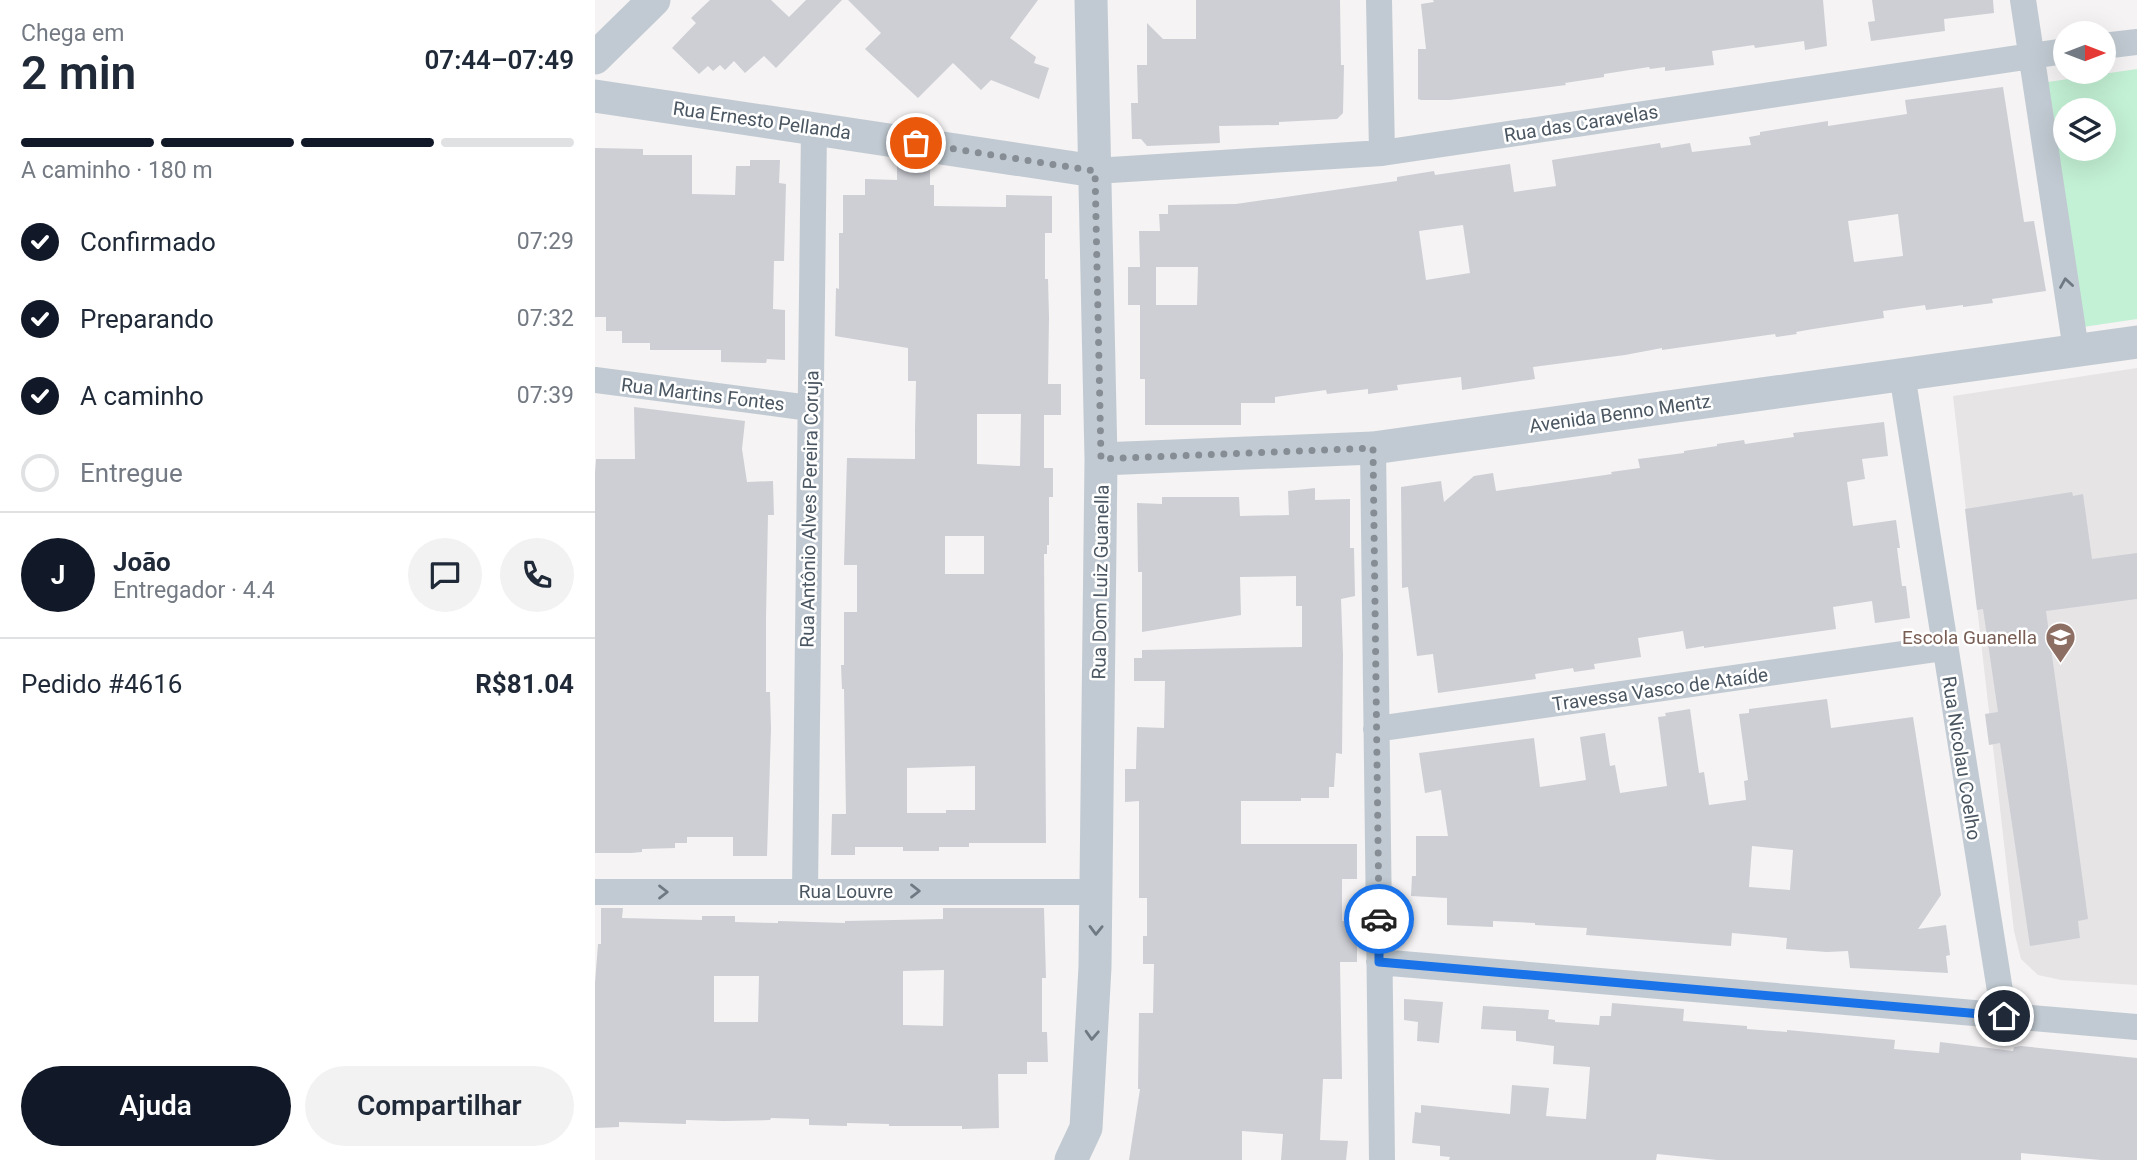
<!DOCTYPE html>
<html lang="pt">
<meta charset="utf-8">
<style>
body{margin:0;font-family:Roboto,sans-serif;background:#f2f2f3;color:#1f2937;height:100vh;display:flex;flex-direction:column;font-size:26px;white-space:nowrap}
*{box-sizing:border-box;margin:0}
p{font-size:23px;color:#747a83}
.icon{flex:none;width:38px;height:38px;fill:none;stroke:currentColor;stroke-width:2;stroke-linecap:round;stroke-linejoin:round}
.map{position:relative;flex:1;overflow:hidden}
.panel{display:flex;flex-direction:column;background:#fff;width:595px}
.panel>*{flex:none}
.needle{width:46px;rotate:90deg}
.tools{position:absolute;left:1458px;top:21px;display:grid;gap:14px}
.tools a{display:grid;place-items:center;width:63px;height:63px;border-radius:50%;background:#fff;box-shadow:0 7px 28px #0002;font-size:35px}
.pin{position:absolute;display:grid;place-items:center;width:60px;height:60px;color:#fff;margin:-30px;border:4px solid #fff;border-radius:50%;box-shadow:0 2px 7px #0007}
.courier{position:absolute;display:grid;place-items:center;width:70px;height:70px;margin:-35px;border:5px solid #1a73e8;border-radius:50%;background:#fff;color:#222;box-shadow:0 2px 9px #0007}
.overview em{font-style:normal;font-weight:600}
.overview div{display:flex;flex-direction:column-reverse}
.overview{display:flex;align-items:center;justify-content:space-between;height:119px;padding:0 21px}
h1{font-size:46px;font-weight:600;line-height:52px}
.bar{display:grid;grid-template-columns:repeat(4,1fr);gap:10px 7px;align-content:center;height:84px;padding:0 21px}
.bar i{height:9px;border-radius:5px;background:#e0e1e3}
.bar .active{background:#111827}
.bar p{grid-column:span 4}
.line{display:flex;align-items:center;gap:18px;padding:0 21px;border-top:2px solid #e0e1e3}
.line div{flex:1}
.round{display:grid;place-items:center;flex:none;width:74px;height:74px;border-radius:37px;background:#f2f2f3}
ol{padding:0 21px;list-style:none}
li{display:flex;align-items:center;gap:21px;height:77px}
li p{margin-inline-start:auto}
li .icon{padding:7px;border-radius:50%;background:#111827;color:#fff;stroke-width:4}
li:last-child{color:#747a83}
li i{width:38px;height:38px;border:4px solid #e0e1e3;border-radius:50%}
.primary-button{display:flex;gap:14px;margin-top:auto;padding:14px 21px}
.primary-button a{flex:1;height:80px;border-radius:42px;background:#111827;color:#fff;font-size:28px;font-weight:600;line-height:80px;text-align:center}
.primary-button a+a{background:#f2f2f3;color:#1f2937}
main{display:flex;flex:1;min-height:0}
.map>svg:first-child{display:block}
</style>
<main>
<section class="panel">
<div class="overview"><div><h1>2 min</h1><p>Chega em</p></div><em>07:44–07:49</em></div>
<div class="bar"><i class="active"></i><i class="active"></i><i class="active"></i><i></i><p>A caminho · 180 m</p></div>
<ol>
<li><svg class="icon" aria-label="check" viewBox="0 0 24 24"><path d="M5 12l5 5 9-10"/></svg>Confirmado<p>07:29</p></li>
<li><svg class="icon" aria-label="check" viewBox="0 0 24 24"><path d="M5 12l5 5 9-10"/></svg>Preparando<p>07:32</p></li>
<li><svg class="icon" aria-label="check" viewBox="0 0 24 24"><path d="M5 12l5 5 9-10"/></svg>A caminho<p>07:39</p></li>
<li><i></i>Entregue</li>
</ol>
<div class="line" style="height:126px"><b class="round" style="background:#111827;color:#fff">J</b><div><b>João</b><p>Entregador · 4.4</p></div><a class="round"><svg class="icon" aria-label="chat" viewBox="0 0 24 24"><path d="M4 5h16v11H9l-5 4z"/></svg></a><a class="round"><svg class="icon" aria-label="phone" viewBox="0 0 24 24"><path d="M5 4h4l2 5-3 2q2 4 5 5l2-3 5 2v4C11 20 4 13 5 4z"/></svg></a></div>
<div class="line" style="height:91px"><div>Pedido #4616</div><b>R$81.04</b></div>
<div class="primary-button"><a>Ajuda</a><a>Compartilhar</a></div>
</section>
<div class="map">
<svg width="1542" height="1160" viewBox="0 0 1542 1160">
<rect width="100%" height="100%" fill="#f5f3f3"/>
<!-- education -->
<path fill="#e6e4e5" d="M 1542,368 L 1542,985 L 1466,980 L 1443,975 L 1426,959 L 1419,931 L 1358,396 Z"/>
<!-- green -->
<path fill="#c3f1d5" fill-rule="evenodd" d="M 1542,69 L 1542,319 L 1488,327 L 1453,82 ZM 1470,110 L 1508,110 L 1508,149 L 1470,149 Z"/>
<!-- building -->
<path fill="#cdcfd5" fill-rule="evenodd" d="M 115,0 L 176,0 L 194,17 L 211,0 L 247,0 L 181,68 L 169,56 L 150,73 L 139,61 L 130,70 L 125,65 L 118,71 L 113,66 L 104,74 L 77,48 L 101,23 L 96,18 Z
M 253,0 L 443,0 L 415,38 L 441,57 L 439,63 L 454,68 L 444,99 L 396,80 L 386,90 L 358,63 L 323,98 L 270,49 L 286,33 Z
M 601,0 L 745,0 L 746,65 L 749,65 L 748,113 L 742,119 L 684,122 L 684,125 L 624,126 L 625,143 L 552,146 L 546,139 L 537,139 L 536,103 L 543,103 L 542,65 L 552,65 L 552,23 L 568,39 L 601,39 Z
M 838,0 L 1228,0 L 1232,46 L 1210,50 L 1209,41 L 1160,48 L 1159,45 L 1117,51 L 1119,65 L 1070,71 L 1070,67 L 1055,69 L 1054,67 L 1009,74 L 1009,77 L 970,83 L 971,85 L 855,100 L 826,100 L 823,99 L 823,49 L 831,49 L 826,4 L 839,2 Z
M 1277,0 L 1398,0 L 1399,13 L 1349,19 L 1350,31 L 1276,41 L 1273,22 L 1280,21 Z
M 1408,87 L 1429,222 L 1439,221 L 1451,291 L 1397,299 L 1398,303 L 1368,307 L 1368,305 L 1331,310 L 1330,305 L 1288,311 L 1289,318 L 1218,329 L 1201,332 L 1202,334 L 1181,337 L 1180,334 L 1067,350 L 1067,348 L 1030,355 L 938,367 L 940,379 L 893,386 L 867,390 L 866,377 L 802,385 L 803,390 L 773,394 L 773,389 L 732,394 L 731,390 L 680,397 L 680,403 L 646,403 L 646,425 L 550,425 L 550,379 L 545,379 L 545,305 L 533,305 L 533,267 L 545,267 L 544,231 L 565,231 L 564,214 L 573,214 L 573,205 L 641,204 L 802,181 L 802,177 L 839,171 L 840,175 L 915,164 L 919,192 L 961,186 L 957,160 L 1065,143 L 1066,148 L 1095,143 L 1097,152 L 1156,145 L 1154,137 L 1165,135 L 1165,132 L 1233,121 L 1233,126 L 1312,114 L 1310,100 ZM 1303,214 L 1308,256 L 1259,262 L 1253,221 ZM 868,225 L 875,273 L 831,280 L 824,231 ZM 561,267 L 603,267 L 602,305 L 561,305 Z
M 0,148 L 48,149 L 48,155 L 97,155 L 97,194 L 140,195 L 141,166 L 155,166 L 155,160 L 185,160 L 184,183 L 191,184 L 189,261 L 179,261 L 178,309 L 190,310 L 190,360 L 172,359 L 171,363 L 126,362 L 126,350 L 55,350 L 55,343 L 27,343 L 27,331 L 11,331 L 11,317 L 0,317 Z
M 302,164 L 335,169 L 335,185 L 339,185 L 339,206 L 411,207 L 411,195 L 457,196 L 457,233 L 450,233 L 450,279 L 453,279 L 454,317 L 453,384 L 466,384 L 466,415 L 449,415 L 449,468 L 458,468 L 458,497 L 454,497 L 454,545 L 452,545 L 452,554 L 449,554 L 451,843 L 374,843 L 374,847 L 344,847 L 344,851 L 308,851 L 308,847 L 260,847 L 260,855 L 236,855 L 237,814 L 251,814 L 249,689 L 247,689 L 246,665 L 249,665 L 249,612 L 262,612 L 262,565 L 249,565 L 252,458 L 320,459 L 320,429 L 321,381 L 313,381 L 313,348 L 240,336 L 241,288 L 244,289 L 244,233 L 248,233 L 248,195 L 270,195 L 270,179 L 302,180 ZM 382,414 L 426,414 L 425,466 L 382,464 ZM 350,536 L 389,536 L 389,574 L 350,574 ZM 380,766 L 380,810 L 351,810 L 351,813 L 312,813 L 312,768 Z
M 39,407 L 150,421 L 147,449 L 152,482 L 178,481 L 179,515 L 173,515 L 171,618 L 171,692 L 175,692 L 176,729 L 172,856 L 138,856 L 138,837 L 92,837 L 92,843 L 80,843 L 80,848 L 47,849 L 47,852 L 36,853 L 0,853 L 0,473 L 1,459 L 40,459 Z
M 1289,422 L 1293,456 L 1267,459 L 1270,479 L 1252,482 L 1258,526 L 1301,520 L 1305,548 L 1302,548 L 1307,586 L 1311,586 L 1315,618 L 1280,623 L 1277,601 L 1238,607 L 1241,629 L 1109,648 L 1109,646 L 1091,649 L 1088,631 L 1043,638 L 1046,657 L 999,664 L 1000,669 L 979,672 L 978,668 L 940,674 L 941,679 L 843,693 L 838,654 L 822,656 L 813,587 L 807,588 L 806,487 L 846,481 L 849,502 L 879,476 L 898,473 L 901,491 L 1017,474 L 1016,472 L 1045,468 L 1043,459 L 1089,453 L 1089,451 L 1122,446 L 1122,444 L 1149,440 L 1150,444 L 1199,437 L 1198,433 Z
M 720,488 L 720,500 L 755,499 L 755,548 L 759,548 L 760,596 L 746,599 L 748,655 L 747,754 L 741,753 L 739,787 L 734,787 L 734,798 L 706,798 L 706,801 L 646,801 L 646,844 L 762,844 L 762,879 L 747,879 L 747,921 L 762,921 L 762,962 L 745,962 L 747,1079 L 728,1079 L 725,1140 L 753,1141 L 751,1160 L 686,1160 L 688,1134 L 647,1131 L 647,1160 L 534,1160 L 545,1089 L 543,1089 L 544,1013 L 558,1013 L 559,964 L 548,964 L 548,936 L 552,936 L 552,898 L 544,898 L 544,801 L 530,802 L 530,769 L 541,769 L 542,727 L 569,728 L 570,681 L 539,681 L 539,658 L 547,658 L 547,650 L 707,647 L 707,606 L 701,606 L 701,576 L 645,577 L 646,615 L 547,632 L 547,572 L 543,572 L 542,503 L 567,504 L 567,497 L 644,497 L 645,516 L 694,515 L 693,491 Z
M 1477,492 L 1478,496 L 1488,494 L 1497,559 L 1542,553 L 1542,599 L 1451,611 L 1493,919 L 1483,921 L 1485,938 L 1435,946 L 1405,743 L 1394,745 L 1390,714 L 1403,712 L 1388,609 L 1382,610 L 1370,509 Z
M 1232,699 L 1236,728 L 1318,717 L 1346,895 L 1323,929 L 1351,925 L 1355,955 L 1351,956 L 1353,973 L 1255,968 L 1253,951 L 1232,952 L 1191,949 L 1192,938 L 1137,933 L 1136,946 L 991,935 L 992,928 L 940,925 L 940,923 L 898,921 L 898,927 L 852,925 L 852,898 L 816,896 L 817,876 L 821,876 L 821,836 L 853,836 L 846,790 L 830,793 L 824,753 L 939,738 L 945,787 L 991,780 L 985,737 L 1010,733 L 1015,766 L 1020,765 L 1025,793 L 1072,786 L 1063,717 L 1071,716 L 1070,713 L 1095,709 L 1104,773 L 1109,772 L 1114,805 L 1151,800 L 1149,781 L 1153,780 L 1144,714 L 1154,713 L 1154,709 ZM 1157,846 L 1198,850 L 1195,890 L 1154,887 Z
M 6,908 L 28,908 L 27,918 L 107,920 L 107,916 L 140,916 L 140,922 L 183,923 L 183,921 L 250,923 L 250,921 L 348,919 L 348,908 L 449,908 L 451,978 L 447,978 L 447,1032 L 452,1032 L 453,1062 L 432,1062 L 432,1074 L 403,1074 L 404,1128 L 367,1129 L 367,1126 L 294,1126 L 294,1124 L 252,1123 L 252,1126 L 214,1125 L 214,1119 L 176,1118 L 175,1120 L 129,1121 L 91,1120 L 91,1124 L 24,1122 L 24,1127 L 0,1128 L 0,983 L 3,944 L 6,944 ZM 349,970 L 348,1026 L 308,1025 L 308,971 ZM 119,976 L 164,976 L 163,1022 L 119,1022 Z
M 809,999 L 848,1002 L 844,1043 L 822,1041 L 823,1022 L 809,1020 Z
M 1017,1003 L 1089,1009 L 1088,1021 L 1152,1026 L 1152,1029 L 1192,1032 L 1192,1030 L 1300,1040 L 1299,1049 L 1344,1053 L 1345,1042 L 1418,1051 L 1419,1047 L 1426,1046 L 1542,1058 L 1542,1160 L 1506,1160 L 1426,1153 L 1426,1160 L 1122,1160 L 1062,1154 L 1061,1160 L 854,1160 L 855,1157 L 845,1156 L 845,1146 L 817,1143 L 820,1112 L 826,1113 L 826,1105 L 915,1114 L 917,1085 L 954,1088 L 951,1116 L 991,1119 L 995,1067 L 958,1064 L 959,1046 L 921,1041 L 921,1031 L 886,1029 L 888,1006 L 954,1010 L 953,1019 L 960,1020 L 960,1022 L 1004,1025 L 1005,1016 L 1016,1016 Z"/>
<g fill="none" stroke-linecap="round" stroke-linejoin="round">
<!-- minor -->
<path stroke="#c1cad2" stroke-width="26" d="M 784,0 L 787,153
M 1428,0 L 1481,350
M 1508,46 L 1542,42
M 500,171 L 787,153 L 1470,51
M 1307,374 L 1409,1016
M 0,380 L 215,408
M 778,448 L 787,1160
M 781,729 L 1349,648
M 210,891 L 219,127
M 0,892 L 501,892
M 784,962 L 1542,1027"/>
<!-- tertiary -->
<path stroke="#c1cad2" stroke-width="33" d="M 0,58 L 59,0
M 0,96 L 500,171
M 506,459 L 778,448 L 1542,342
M 476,1160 L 491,1128 L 500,967 L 506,459 L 496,0"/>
</g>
<!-- one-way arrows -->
<defs><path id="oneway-chevron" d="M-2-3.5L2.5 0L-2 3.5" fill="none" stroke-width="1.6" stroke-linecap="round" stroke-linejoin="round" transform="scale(1.75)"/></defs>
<g stroke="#6e7983">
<use href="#oneway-chevron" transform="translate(1471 283) rotate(-99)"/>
<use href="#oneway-chevron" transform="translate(320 891)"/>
<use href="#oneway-chevron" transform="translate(68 892)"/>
<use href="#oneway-chevron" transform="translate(501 930) rotate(91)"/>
<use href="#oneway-chevron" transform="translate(497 1035) rotate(93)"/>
</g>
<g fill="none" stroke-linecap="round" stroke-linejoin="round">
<!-- done -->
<path stroke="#868d94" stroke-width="7" stroke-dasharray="0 12.6" d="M 321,143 L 500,171 L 506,459 L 778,448 L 784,919"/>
<!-- route -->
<path stroke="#1a73e8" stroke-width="9" d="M 784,919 L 784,962 L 1409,1016"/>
</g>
<!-- icons -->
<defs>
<symbol id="school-pin" viewBox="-11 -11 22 30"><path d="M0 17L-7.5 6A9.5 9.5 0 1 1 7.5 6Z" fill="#8d6e63" stroke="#fff"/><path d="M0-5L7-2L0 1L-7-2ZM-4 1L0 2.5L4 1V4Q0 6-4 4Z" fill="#fff"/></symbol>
</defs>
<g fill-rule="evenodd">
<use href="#school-pin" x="1448" y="620" width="35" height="47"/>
</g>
<g text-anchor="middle" stroke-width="5" stroke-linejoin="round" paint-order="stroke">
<!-- street labels -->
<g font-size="19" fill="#4a5661" stroke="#fff">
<text transform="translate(167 120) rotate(8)" y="7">Rua Ernesto Pellanda</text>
<text transform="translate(986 123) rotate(-9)" y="7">Rua das Caravelas</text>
<text transform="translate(108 394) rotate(7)" y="7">Rua Martins Fontes</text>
<text transform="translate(1025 413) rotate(-8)" y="7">Avenida Benno Mentz</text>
<text transform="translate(214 509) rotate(-89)" y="7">Rua Antônio Alves Pereira Coruja</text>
<text transform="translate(505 582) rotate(-89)" y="7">Rua Dom Luiz Guanella</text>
<text transform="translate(1065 689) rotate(-8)" y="7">Travessa Vasco de Ataíde</text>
<text transform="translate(1367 758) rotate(81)" y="7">Rua Nicolau Coelho</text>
<text x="251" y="898">Rua Louvre</text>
</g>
<!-- education labels -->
<g font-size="19" fill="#785e54" stroke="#fff" text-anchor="end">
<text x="1442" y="644">Escola Guanella</text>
</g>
</g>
</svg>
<div class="tools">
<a><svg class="needle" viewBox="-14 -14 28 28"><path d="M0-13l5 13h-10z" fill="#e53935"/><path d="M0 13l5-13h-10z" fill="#747a83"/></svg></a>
<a><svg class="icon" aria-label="layers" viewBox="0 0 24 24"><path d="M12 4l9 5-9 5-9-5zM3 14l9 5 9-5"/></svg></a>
</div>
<div class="pin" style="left:321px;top:143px;background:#ea580c"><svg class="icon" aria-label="bag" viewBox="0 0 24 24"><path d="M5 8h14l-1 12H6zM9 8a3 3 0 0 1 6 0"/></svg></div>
<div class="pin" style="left:1409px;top:1016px;background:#1f2937"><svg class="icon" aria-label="home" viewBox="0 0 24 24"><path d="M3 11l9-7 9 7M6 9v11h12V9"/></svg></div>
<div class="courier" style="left:784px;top:919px"><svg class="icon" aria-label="car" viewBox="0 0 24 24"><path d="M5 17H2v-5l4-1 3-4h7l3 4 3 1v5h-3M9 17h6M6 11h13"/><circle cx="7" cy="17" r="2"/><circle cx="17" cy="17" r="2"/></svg></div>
</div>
</main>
